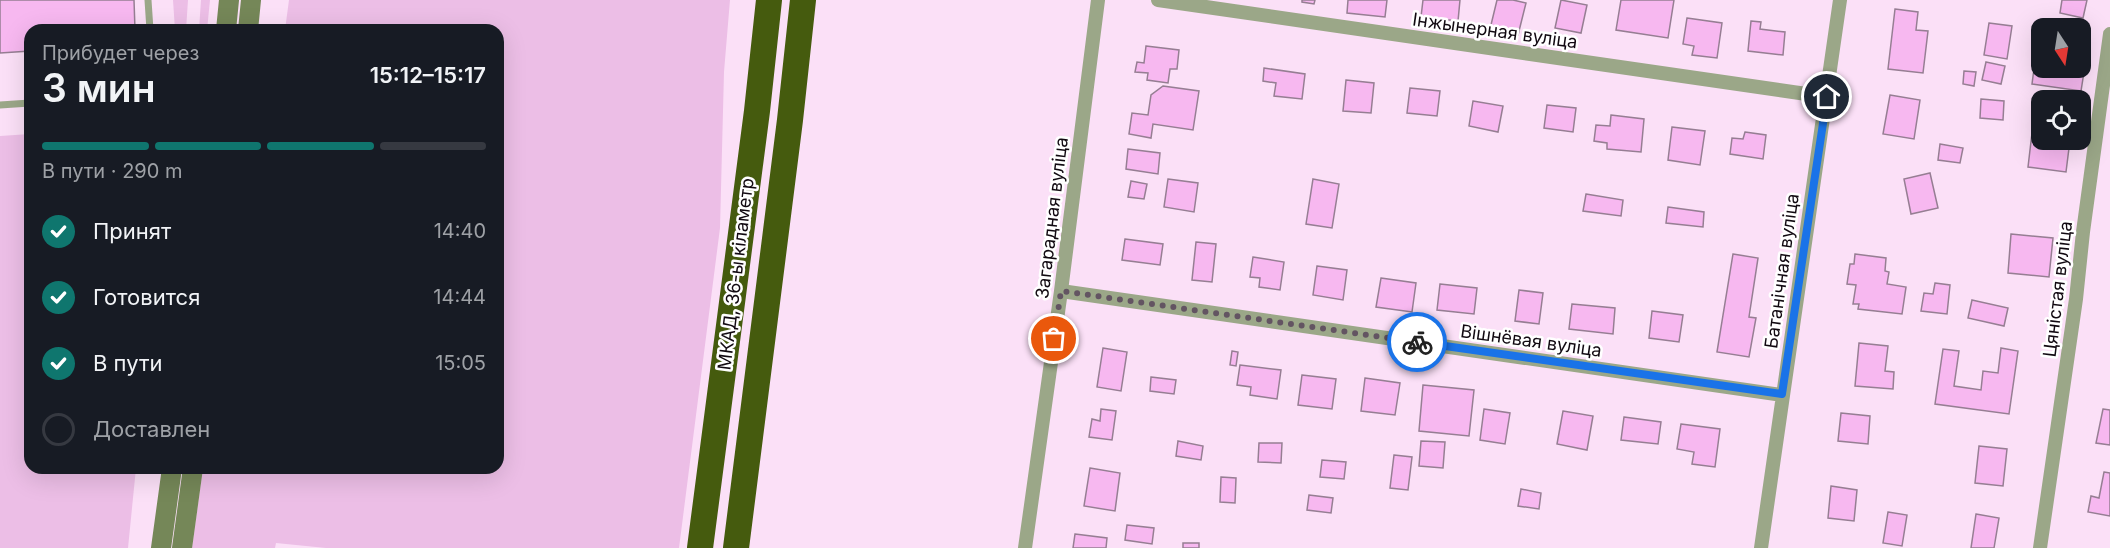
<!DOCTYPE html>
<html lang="ru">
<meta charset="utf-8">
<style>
body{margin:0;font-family:Inter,sans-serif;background:#242831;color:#f1f3f6;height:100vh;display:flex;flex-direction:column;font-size:22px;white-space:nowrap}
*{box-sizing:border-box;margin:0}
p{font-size:20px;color:#9ea1a6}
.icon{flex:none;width:33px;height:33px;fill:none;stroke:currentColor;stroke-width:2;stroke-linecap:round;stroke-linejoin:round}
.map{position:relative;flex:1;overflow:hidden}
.side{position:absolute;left:24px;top:24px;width:480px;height:450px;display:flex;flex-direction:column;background:#171b24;border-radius:18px;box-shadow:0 6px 24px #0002}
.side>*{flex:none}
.needle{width:39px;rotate:168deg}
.buttons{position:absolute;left:2031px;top:18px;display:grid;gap:12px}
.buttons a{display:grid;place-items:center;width:60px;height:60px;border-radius:12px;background:#171b24;box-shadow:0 6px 24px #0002;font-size:30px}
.pin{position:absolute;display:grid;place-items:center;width:51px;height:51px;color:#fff;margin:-26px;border:3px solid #fff;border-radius:50%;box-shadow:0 2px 6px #0007}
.courier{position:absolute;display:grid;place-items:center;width:60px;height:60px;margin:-30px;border:4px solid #1a73e8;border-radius:50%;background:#fff;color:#222;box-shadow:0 2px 8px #0007}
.headline em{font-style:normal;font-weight:600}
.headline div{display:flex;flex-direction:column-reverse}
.headline{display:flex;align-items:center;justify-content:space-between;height:102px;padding:0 18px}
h1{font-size:39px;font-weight:600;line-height:45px}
.bar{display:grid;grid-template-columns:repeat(4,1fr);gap:9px 6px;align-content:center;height:72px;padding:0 18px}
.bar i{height:8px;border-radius:4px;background:#363941}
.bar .selected{background:#0f766e}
.bar p{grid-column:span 4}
ol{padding:0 18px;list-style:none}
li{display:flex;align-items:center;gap:18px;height:66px}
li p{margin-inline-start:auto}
li .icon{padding:6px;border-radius:50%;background:#0f766e;color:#fff;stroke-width:4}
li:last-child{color:#9ea1a6}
li i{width:33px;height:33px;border:3px solid #363941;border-radius:50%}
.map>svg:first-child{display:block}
</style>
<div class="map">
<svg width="2110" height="548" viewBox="0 0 2110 548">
<rect width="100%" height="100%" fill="#fbe0f7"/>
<!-- green -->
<path fill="#ecbee6" d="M 173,0 L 188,0 L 186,30 L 175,30 Z
M 201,0 L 210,0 L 207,30 L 199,30 Z
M 289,0 L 730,0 L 724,72 L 720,228 L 679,548 L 326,548 L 276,543 L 275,548 L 192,548 L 203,468 L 498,468 L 498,30 L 285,30 Z
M 30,134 L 30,468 L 136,468 L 128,548 L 0,548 L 0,136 Z"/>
<!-- building -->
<path fill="#f7b8f0" stroke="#967e93" stroke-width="1.5" d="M 0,0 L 134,0 L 135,30 L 30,30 L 30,51 L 0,53 Z
M 1302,0 L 1315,0 L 1314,4 L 1302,2 Z
M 1348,0 L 1387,0 L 1385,17 L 1347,13 Z
M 1423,0 L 1460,0 L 1458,21 L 1421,17 Z
M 1497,0 L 1513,0 L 1526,3 L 1518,35 L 1490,29 Z
M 1561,0 L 1587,5 L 1581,33 L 1555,28 Z
M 1621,0 L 1674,0 L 1668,38 L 1616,30 Z
M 2062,0 L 2087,0 L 2083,18 L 2060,13 Z
M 1895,9 L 1918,12 L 1916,30 L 1928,31 L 1923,73 L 1888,69 Z
M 1687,18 L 1722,23 L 1717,58 L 1692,55 L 1694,46 L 1683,44 Z
M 1751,21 L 1761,22 L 1760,29 L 1785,32 L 1783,55 L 1748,51 Z
M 1989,23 L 2012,26 L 2007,59 L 1984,55 Z
M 1146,46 L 1179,50 L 1177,69 L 1170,69 L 1168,83 L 1147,80 L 1148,73 L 1135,72 L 1137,62 L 1144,63 Z
M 2037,46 L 2042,46 L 2042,68 L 2080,68 L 2080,52 L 2087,53 L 2081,91 L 2032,84 Z
M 1986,62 L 2005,66 L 2001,84 L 1982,80 Z
M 1264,68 L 1305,74 L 1302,99 L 1274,96 L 1276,83 L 1263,81 Z
M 1964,71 L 1976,72 L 1974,86 L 1963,84 Z
M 1346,80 L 1374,83 L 1371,113 L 1343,111 Z
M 1163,86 L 1199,91 L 1193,130 L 1153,124 L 1151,138 L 1129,134 L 1132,113 L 1148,115 L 1151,95 Z
M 1410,88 L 1440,91 L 1437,116 L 1407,113 Z
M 1890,95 L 1920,100 L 1914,139 L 1883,134 Z
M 1981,99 L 2004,101 L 2003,120 L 1980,118 Z
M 1473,101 L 1503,106 L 1498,132 L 1469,126 Z
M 1547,105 L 1576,108 L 1573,132 L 1544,128 Z
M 1611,115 L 1644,119 L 1641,152 L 1607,149 L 1607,143 L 1594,141 L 1596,125 L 1610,126 Z
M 1672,127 L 1705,131 L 1700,165 L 1668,160 Z
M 1745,132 L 1766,135 L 1763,159 L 1730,154 L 1732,138 L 1743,139 Z
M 2032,133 L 2042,134 L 2042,140 L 2070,140 L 2066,172 L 2028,167 Z
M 1940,144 L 1963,148 L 1960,163 L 1938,160 Z
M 1128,149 L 1160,153 L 1158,174 L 1126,169 Z
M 1930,173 L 1938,208 L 1911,214 L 1904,179 Z
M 1168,179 L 1198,183 L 1194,212 L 1164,207 Z
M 1313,179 L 1339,184 L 1332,228 L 1306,224 Z
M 1131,181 L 1147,184 L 1144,199 L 1128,197 Z
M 1586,194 L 1623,200 L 1621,216 L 1583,211 Z
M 1668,207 L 1704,212 L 1703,227 L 1666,223 Z
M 2011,234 L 2053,238 L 2049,277 L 2008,273 Z
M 1125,239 L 1163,244 L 1160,265 L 1122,260 Z
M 1196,242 L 1216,244 L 1212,282 L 1192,280 Z
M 1733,254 L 1758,258 L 1749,317 L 1756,318 L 1749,357 L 1717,352 Z
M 1855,254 L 1886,258 L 1885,271 L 1889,272 L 1887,284 L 1906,287 L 1902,314 L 1858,309 L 1859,304 L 1853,304 L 1856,285 L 1847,284 L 1850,264 L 1854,264 Z
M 1253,257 L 1284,262 L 1280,290 L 1259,287 L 1260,278 L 1250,277 Z
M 1317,266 L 1347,270 L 1343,300 L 1313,295 Z
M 1381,278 L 1416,283 L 1412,312 L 1376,307 Z
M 1935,283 L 1950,285 L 1947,314 L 1921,311 L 1924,293 L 1933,294 Z
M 1440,284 L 1477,288 L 1474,314 L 1437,310 Z
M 1519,290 L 1543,293 L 1539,324 L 1515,321 Z
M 1972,300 L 2008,308 L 2004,326 L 1968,318 Z
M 1572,304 L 1615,308 L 1613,334 L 1569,329 Z
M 1652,311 L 1683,315 L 1679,342 L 1649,338 Z
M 1859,343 L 1888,346 L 1885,371 L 1894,372 L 1893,389 L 1855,386 Z
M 1103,348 L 1127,352 L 1121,391 L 1097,387 Z
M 2001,348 L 2018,351 L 2009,414 L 1935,404 L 1943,349 L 1959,351 L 1954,386 L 1981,390 L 1983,371 L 1998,373 Z
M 1232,351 L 1238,352 L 1236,366 L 1230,365 Z
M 1240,365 L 1281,370 L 1277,399 L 1250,395 L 1251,387 L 1237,385 Z
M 1302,375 L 1336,379 L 1332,409 L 1298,405 Z
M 1151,377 L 1176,380 L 1174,394 L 1150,391 Z
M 1365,378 L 1400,383 L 1395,415 L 1361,411 Z
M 1423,385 L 1474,390 L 1469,436 L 1419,431 Z
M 1101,409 L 1116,411 L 1112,440 L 1089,437 L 1092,419 L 1100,421 Z
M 1484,409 L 1510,413 L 1505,444 L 1480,440 Z
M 2103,409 L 2110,410 L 2110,445 L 2096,443 Z
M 1563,411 L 1593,416 L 1587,450 L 1557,444 Z
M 1841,413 L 1870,416 L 1868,444 L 1838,441 Z
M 1624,417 L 1661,422 L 1658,444 L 1621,440 Z
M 1681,424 L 1720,429 L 1715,467 L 1692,464 L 1694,452 L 1677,449 Z
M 1178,441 L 1203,446 L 1201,460 L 1176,456 Z
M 1421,441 L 1445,442 L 1443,468 L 1419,466 Z
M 1259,443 L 1282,443 L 1281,463 L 1258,462 Z
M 1979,446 L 2007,449 L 2003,486 L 1975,483 Z
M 1394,455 L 1412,457 L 1408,490 L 1390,488 Z
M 1322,460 L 1346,462 L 1344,479 L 1320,477 Z
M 1090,468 L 1120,473 L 1115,511 L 1084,506 Z
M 2104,472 L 2110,473 L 2110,516 L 2088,512 L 2091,496 L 2099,498 Z
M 1221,477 L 1236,478 L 1235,503 L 1220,502 Z
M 1831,486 L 1857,490 L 1854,521 L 1828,518 Z
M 1521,489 L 1541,493 L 1539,509 L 1518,506 Z
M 1309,495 L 1333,498 L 1331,513 L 1307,510 Z
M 1888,512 L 1907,515 L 1902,546 L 1883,543 Z
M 1976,514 L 1999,518 L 1994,548 L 1971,548 Z
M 1127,525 L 1154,528 L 1152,544 L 1125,540 Z
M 1075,534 L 1107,538 L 1106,548 L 1073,548 Z
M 1183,543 L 1199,543 L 1199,548 L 1183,548 Z"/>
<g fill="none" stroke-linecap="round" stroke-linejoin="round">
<!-- lane -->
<path stroke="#9ba788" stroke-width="7" d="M 148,0 L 150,30
M 0,105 L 30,103"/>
<!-- street -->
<path stroke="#9ba788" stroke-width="14" d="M 1158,0 L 1827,97
M 1061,291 L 1782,395
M 1025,548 L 1061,291 L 1098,0
M 1761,548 L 1840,0
M 2040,548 L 2076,299 L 2083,232 L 2110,34"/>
<!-- secondary -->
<path stroke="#758758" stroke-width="20" d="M 226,30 L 229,0
M 248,30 L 251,0
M 161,548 L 172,468
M 182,548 L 193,468"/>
<!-- highway -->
<path stroke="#455b0e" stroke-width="26" d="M 700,548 L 757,111 L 769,0
M 736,548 L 790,120 L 803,0"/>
</g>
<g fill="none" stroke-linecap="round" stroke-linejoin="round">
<!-- done -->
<path stroke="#635462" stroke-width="6" stroke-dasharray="0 10.8" d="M 1054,339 L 1061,291 L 1417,342"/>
<!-- route -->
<path stroke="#1a73e8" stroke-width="8" d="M 1417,342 L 1782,394 L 1827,97"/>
</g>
<g text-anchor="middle" stroke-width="5" stroke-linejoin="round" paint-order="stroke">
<!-- street labels -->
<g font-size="18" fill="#110911" stroke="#fff">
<text transform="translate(1495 31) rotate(8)" y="6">Інжынерная вуліца</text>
<text transform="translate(1052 218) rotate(-83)" y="6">Загарадная вуліца</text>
<text transform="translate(1782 271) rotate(-82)" y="6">Батанічная вуліца</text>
<text transform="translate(736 274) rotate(-83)" y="6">МКАД, 36-ы кіламетр</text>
<text transform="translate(2058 289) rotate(-83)" y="6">Цяністая вуліца</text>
<text transform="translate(1531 341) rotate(8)" y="6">Вішнёвая вуліца</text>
</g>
</g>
</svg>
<div class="buttons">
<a><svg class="needle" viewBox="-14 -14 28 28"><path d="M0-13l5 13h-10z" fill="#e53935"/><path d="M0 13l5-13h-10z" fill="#9ea1a6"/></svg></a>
<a><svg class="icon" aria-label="locate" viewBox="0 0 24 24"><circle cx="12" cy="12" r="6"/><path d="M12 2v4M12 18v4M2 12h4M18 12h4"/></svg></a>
</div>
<div class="pin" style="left:1054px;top:339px;background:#ea580c"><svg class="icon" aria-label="bag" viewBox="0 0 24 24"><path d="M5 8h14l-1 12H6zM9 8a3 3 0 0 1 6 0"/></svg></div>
<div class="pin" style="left:1827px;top:97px;background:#1f2937"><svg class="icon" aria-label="home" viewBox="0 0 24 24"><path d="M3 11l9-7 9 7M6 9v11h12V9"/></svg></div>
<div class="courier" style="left:1417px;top:342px"><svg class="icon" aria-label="bike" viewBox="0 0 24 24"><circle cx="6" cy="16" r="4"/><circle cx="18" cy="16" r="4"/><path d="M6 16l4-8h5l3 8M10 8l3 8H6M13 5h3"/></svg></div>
<section class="side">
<div class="headline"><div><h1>3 мин</h1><p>Прибудет через</p></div><em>15:12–15:17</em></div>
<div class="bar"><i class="selected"></i><i class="selected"></i><i class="selected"></i><i></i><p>В пути · 290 m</p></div>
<ol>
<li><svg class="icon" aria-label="check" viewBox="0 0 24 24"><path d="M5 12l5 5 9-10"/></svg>Принят<p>14:40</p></li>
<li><svg class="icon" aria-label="check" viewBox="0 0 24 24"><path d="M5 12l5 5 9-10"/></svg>Готовится<p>14:44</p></li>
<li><svg class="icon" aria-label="check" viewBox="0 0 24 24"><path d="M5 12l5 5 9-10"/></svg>В пути<p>15:05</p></li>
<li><i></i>Доставлен</li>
</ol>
</section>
</div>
